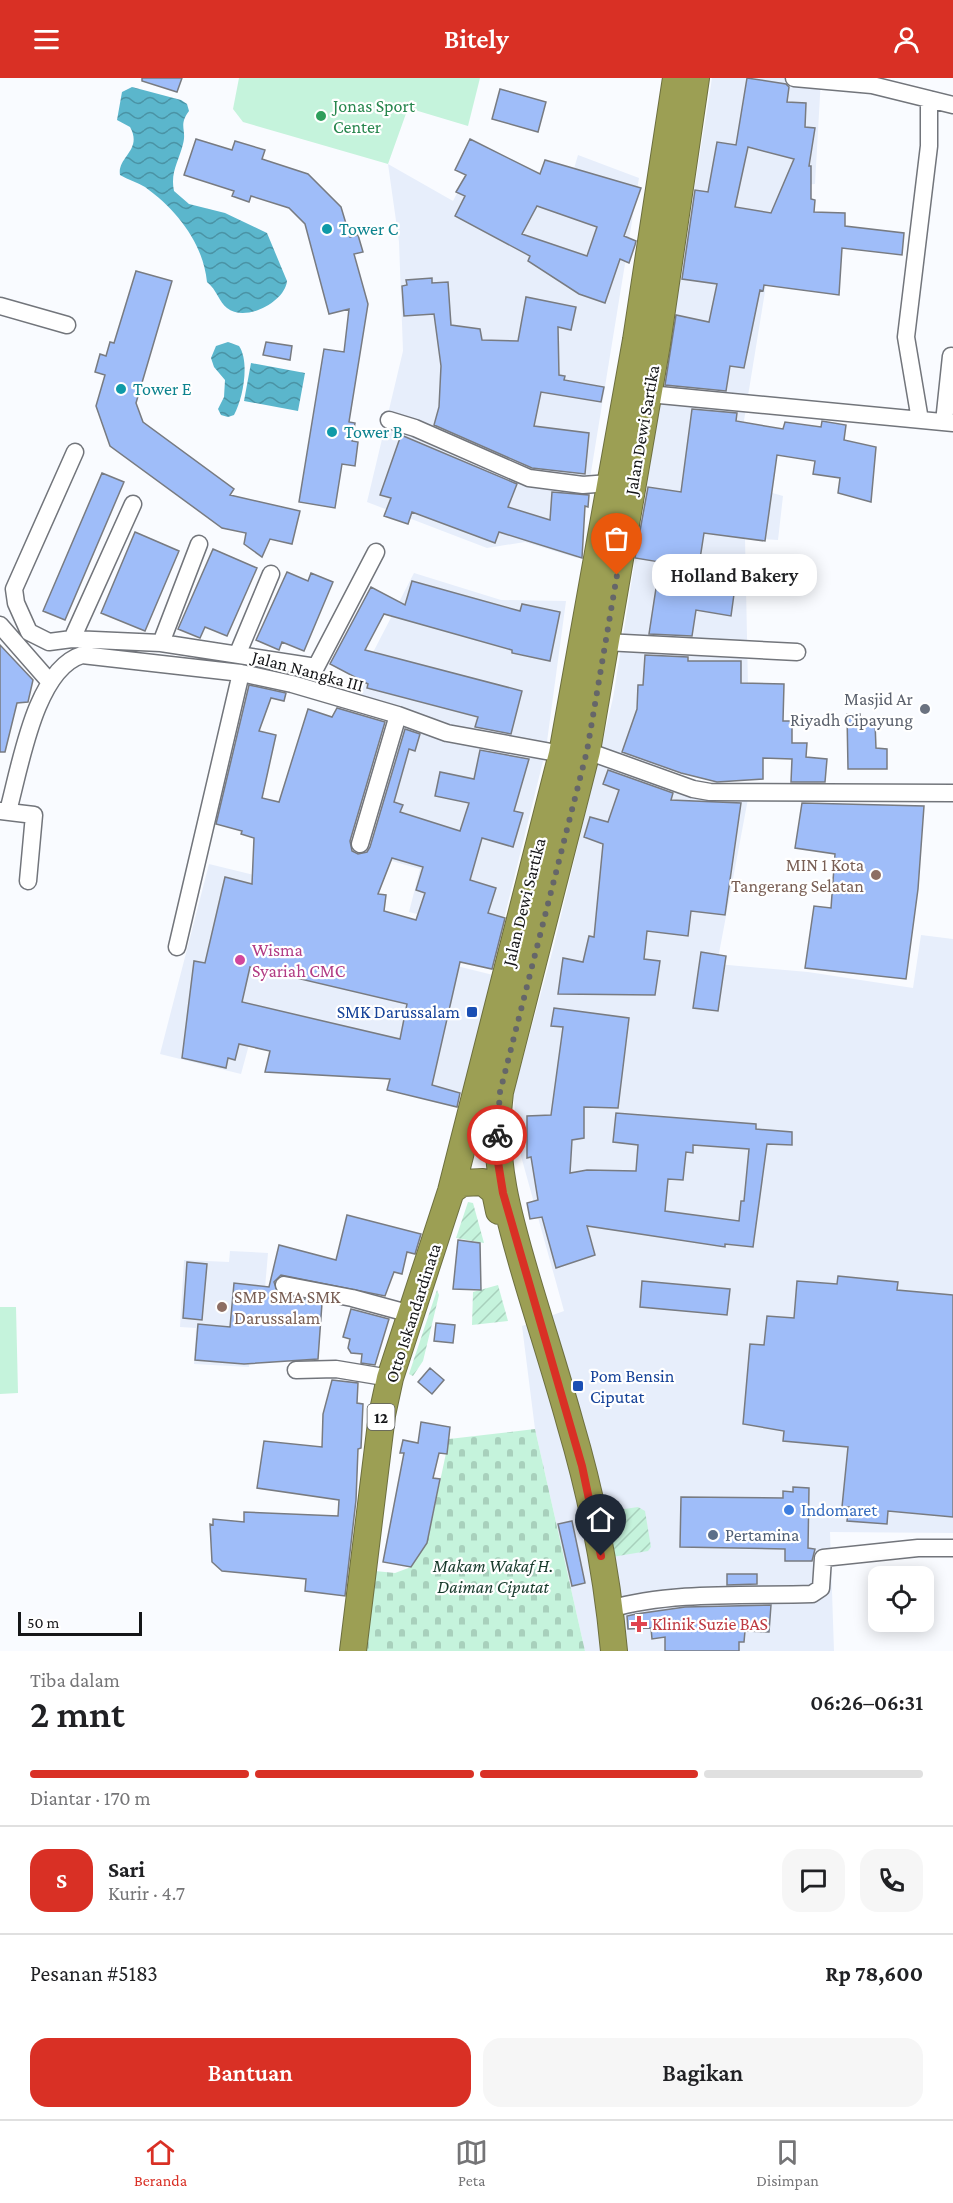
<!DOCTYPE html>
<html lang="id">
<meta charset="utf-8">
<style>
body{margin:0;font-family:"Crimson Pro",serif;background:#f6f6f6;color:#202124;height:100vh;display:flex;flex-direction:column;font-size:22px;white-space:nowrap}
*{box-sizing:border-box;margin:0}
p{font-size:20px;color:#757577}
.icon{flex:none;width:33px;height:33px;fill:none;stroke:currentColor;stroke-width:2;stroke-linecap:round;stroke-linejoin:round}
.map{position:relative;height:1573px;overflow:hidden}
.details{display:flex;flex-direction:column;background:#fff;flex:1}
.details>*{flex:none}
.controls{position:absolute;left:868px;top:1488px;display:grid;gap:12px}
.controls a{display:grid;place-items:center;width:66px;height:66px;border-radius:12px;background:#fff;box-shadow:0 3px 15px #0003;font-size:30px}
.scale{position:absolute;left:18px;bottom:15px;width:124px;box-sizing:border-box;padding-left:6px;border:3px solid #151618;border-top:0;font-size:16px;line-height:21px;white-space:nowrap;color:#151618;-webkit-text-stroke:4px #fff;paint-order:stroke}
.pin{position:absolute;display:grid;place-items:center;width:51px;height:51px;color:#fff;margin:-62px -26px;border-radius:50% 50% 50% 0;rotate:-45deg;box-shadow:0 0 6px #0007}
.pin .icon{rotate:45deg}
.courier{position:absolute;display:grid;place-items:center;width:60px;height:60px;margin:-30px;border:4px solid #d93025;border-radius:50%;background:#fff;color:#222;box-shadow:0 2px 8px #0007}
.bubble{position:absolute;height:42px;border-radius:18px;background:#fff;box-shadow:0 3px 15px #0003;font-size:20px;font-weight:600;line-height:42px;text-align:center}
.head em{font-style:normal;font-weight:600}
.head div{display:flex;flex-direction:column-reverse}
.head{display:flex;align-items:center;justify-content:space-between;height:102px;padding:0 30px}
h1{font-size:39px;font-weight:600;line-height:45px}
.bar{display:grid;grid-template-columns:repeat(4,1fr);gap:9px 6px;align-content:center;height:72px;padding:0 30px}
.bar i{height:8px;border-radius:4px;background:#e0e0e0}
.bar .selected{background:#d93025}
.bar p{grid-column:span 4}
.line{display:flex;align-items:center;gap:15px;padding:0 30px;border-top:2px solid #e0e0e0}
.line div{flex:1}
.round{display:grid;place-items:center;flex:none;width:63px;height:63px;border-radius:18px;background:#f6f6f6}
.cta{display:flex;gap:12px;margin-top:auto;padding:12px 30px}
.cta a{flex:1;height:69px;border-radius:18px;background:#d93025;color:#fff;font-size:24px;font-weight:600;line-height:69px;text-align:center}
.cta a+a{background:#f6f6f6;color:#202124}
header{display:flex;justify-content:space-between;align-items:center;height:78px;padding:0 30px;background:#d93025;color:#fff;font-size:27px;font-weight:600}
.dock{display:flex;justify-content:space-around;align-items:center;height:84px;border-top:2px solid #e0e0e0;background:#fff;font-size:16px;color:#757577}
.dock a{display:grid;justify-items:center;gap:3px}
.dock .selected{color:#d93025}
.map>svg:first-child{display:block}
</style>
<header><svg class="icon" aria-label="menu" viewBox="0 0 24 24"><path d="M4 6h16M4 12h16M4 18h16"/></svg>Bitely<svg class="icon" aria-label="person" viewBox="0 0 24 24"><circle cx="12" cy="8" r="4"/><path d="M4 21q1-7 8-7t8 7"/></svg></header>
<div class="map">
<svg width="953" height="1573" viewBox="0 0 953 1573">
<defs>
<pattern id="cemetery-stones" width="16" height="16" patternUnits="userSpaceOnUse" patternTransform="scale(1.5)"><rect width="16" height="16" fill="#c5f3dc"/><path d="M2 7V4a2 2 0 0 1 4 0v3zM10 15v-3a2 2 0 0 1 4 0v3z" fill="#a8d0bc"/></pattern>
<pattern id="garden-furrows" width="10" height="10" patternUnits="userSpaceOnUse" patternTransform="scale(1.5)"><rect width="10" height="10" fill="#c5f3dc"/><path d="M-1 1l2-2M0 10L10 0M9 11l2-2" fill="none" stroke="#a8d0bc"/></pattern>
<pattern id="water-waves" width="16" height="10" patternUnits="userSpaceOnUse" patternTransform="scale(1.5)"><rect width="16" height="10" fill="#5bb6cc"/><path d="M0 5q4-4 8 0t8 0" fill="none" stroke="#4a93a5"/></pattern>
</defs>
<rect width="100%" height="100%" fill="#f9fbff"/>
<!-- built -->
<path fill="#e7eefb" d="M 712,0 L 821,0 L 815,106 L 782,109 L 734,404 L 783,418 L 778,462 L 745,460 L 748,608 L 685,609 L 664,689 L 688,707 L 750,710 L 717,886 L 808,894 L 913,910 L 921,857 L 953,861 L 953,1455 L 830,1454 L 834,1573 L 585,1573 L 535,1351 L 522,1248 L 564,1233 L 521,1078 L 513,1017 L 553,871 L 613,620 Z
M 578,77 L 639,100 L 577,480 L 525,464 L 487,470 L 367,424 L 403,273 L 399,164 L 388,86 L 453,123 L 471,88 L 563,128 Z
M 414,495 L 501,522 L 566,523 L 546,671 L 500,857 L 409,834 L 420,791 L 385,781 L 392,738 L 370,733 L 401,636 L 350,619 Z
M 209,786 L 335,817 L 325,855 L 493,897 L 462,1016 L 250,963 L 241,996 L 160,976 Z
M 230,1173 L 268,1175 L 261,1257 L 251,1257 L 249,1289 L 194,1286 L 196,1250 L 180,1249 L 184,1182 L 229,1184 Z"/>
<!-- cemetery -->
<path fill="url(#cemetery-stones)" d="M 535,1351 L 585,1573 L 364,1573 L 375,1493 L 395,1495 L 411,1489 L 427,1465 L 449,1361 Z"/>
<!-- garden -->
<path fill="url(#garden-furrows)" d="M 468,1124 L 473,1125 L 484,1165 L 456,1160 Z
M 498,1207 L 508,1243 L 472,1247 L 473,1214 Z
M 437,1212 L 439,1217 L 423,1283 L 413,1298 L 409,1296 Z
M 638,1429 L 645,1433 L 651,1469 L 648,1473 L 612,1479 L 605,1434 Z"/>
<!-- pitch -->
<path fill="#c5f3dc" d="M 239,0 L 480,0 L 468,48 L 408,30 L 388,86 L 243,44 L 233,31 Z
M 0,1229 L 16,1229 L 18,1315 L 0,1316 Z"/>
<!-- water -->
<path fill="url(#water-waves)" d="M 132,9 L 181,22 L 187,26 L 189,33 C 178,48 187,51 183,66 C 179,83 170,94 174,113 L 189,126 L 225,135 L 267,155 L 287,203 C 285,224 245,245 227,230 C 219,224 217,212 207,204 C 203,165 177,132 145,109 C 137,104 128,102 120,97 C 117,79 143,72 130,49 L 117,42 L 122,14 Z
M 228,264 L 239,268 C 250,284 243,321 234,337 L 228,339 L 221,337 L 218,331 L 224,319 L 225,302 L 214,289 L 211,280 L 216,268 Z
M 251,285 L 305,295 L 298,333 L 244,323 Z"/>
<!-- building -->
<path fill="#9fbdf9" stroke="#787b81" stroke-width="1.5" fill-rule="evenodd" d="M 142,0 L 182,0 L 177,14 L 142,3 Z
M 747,0 L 786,6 L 789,9 L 787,24 L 806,25 L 805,49 L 815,50 L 809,88 L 811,88 L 811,121 L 815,122 L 814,134 L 845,135 L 845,148 L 904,155 L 902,177 L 842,170 L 839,217 L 764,207 L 763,213 L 760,212 L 744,290 L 730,288 L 726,313 L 665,307 L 676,237 L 709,244 L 717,206 L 682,201 L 695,112 L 708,114 L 717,64 L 736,67 ZM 748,69 L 794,81 L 771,135 L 735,129 Z
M 500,11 L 546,24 L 538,54 L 492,41 Z
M 196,61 L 232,72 L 235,63 L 265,72 L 262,81 L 308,96 L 341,129 L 350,159 L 358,157 L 363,174 L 354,176 L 368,226 L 349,344 L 355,345 L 352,363 L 358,364 L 355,388 L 342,386 L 335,430 L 299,424 L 324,271 L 344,274 L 349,231 L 329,236 L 305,146 L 289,130 L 251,118 L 249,124 L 232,118 L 234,113 L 184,97 Z
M 470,61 L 540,96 L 545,82 L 641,110 L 624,158 L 636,163 L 635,167 L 629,185 L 620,181 L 605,225 L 579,216 L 528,183 L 530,178 L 455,138 L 465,118 L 456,114 L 466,97 L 455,92 ZM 537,128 L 597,149 L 587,178 L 522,156 Z
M 136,193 L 172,203 L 136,325 L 143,344 L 234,411 L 230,417 L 300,433 L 292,466 L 270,461 L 262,479 L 244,466 L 246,455 L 222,450 L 110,368 L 96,328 L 105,297 L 95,294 L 100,276 L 106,278 L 110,264 L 114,265 Z
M 432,200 L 432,205 L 448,204 L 451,247 L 480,251 L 482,262 L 518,263 L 526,219 L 576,229 L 571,252 L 558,249 L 559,297 L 565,298 L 564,302 L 604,309 L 601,324 L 541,314 L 534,348 L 589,355 L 585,396 L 532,390 L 434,347 L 439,329 L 441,288 L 434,236 L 404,238 L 402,208 L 407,207 L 406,202 Z
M 266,264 L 292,268 L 290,282 L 263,277 Z
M 692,331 L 737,335 L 736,343 L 783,351 L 785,344 L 821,349 L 822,343 L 846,347 L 844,362 L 876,369 L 871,424 L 838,415 L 840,400 L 813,396 L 815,383 L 777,377 L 765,463 L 704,455 L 700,481 L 738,487 L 731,538 L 696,532 L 692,558 L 649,556 L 660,484 L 635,480 L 648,409 L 681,414 Z
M 401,357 L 517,406 L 508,429 L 550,442 L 552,414 L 589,417 L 588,429 L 585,428 L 582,480 L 499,454 L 495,465 L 412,434 L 408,446 L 384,438 L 391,420 L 380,417 Z
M 102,395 L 124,404 L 65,542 L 43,533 Z
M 135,454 L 179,473 L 145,553 L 101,535 Z
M 213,471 L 257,490 L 227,558 L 205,549 L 200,560 L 178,551 Z
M 287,494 L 308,503 L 311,495 L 333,504 L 304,573 L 282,564 L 279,572 L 256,562 Z
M 412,503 L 520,533 L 522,526 L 560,534 L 550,583 L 512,575 L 512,572 L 384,536 L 365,572 L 522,613 L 511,656 L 475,649 L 478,639 L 367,610 L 368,606 L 330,586 L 371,509 L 405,527 Z
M 0,567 L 33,602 L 28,624 L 17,625 L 5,674 L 0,674 Z
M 645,577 L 688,579 L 688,583 L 741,583 L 741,605 L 784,606 L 783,643 L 792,643 L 792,665 L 807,665 L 806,679 L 827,681 L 825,704 L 791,704 L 792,681 L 763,680 L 763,701 L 717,704 L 681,695 L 622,674 L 637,631 L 638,607 L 643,607 Z
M 249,607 L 286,615 L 284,623 L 271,620 L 259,653 L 276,657 L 262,720 L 279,724 L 308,631 L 332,639 L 337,630 L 385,644 L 350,763 L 352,773 L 358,776 L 367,774 L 370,769 L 405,651 L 420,656 L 415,673 L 409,671 L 394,724 L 403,727 L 400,734 L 460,753 L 469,725 L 435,718 L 440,694 L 474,701 L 480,672 L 529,681 L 514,733 L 523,735 L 513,769 L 482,760 L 470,802 L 496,810 L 488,835 L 505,840 L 492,891 L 460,884 L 432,1007 L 460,1015 L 457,1029 L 387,1012 L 390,1001 L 265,994 L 270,973 L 239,966 L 235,982 L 228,980 L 226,990 L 182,980 L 194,883 L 205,885 L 225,799 L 252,806 L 254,760 L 241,756 L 242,753 L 216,746 ZM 392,780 L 423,789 L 416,812 L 425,815 L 416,842 L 384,833 L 386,817 L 378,816 ZM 250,889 L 407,926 L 400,961 L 242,924 Z
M 847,636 L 860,636 L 860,644 L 875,644 L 876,670 L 887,671 L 887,691 L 848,691 Z
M 608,692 L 673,715 L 671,722 L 741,725 L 725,837 L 691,833 L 688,858 L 647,853 L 644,881 L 660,883 L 655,917 L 558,916 L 563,880 L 583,884 L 589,858 L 594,859 L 603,766 L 584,759 L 590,739 L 608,744 L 619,712 L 603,706 Z
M 802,725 L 924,728 L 918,811 L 906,901 L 805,890 L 814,828 L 831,830 L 835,776 L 795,770 Z
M 701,874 L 726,878 L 718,933 L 693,930 Z
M 554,930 L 629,940 L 618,1030 L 584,1029 L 584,1060 L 572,1062 L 570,1095 L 587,1092 L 636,1093 L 638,1067 L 613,1064 L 616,1035 L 756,1046 L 756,1051 L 792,1054 L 792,1067 L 767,1066 L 753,1169 L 725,1166 L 725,1169 L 587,1148 L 595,1177 L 556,1190 L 542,1139 L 530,1141 L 527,1125 L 538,1122 L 531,1079 L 527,1080 L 527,1038 L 551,1037 L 563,949 L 551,948 ZM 693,1067 L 749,1071 L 744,1123 L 741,1123 L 739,1143 L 665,1133 L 668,1101 L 683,1102 L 686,1074 L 693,1075 Z
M 347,1137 L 421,1156 L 415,1176 L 407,1174 L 402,1196 L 394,1194 L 385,1218 L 281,1197 L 274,1204 L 278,1215 L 322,1225 L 318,1281 L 244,1286 L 195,1282 L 198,1246 L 230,1249 L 234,1205 L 269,1209 L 279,1167 L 336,1182 Z
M 458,1162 L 480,1165 L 481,1212 L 453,1211 Z
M 187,1184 L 207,1186 L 202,1242 L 183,1240 Z
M 838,1198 L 898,1204 L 897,1212 L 953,1217 L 953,1439 L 888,1433 L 887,1446 L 847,1443 L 849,1429 L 842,1429 L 848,1369 L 783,1363 L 784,1353 L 743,1346 L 750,1266 L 764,1267 L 767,1238 L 794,1240 L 797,1203 L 837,1206 Z
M 642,1203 L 730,1211 L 727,1237 L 640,1229 Z
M 351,1231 L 389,1241 L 375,1287 L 361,1285 L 362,1276 L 351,1275 L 348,1270 L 350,1261 L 343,1259 Z
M 436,1245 L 455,1247 L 453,1265 L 434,1263 Z
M 430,1290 L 444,1302 L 432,1316 L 418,1304 Z
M 332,1302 L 358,1305 L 357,1325 L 363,1326 L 361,1370 L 358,1371 L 356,1422 L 345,1518 L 305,1513 L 306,1501 L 222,1493 L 212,1484 L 210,1446 L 213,1447 L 213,1441 L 244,1444 L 244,1434 L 338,1438 L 339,1422 L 257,1410 L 264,1363 L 322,1369 L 323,1336 Z
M 421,1344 L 450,1349 L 447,1376 L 439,1375 L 433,1400 L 440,1401 L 427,1465 L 411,1489 L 383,1484 L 404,1375 L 400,1375 L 403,1362 L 418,1365 Z
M 793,1409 L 809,1410 L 808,1470 L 815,1471 L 812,1483 L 785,1483 L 785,1471 L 680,1469 L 681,1419 L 783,1420 L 783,1413 L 793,1414 Z
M 572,1443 L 585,1505 L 572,1508 L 558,1446 Z
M 727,1496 L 757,1496 L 757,1506 L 727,1507 Z
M 771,1527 L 769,1554 L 745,1553 L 744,1564 L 739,1564 L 739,1573 L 665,1573 L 665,1559 L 652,1561 L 651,1550 L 628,1551 L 627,1538 L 636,1536 L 685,1529 Z"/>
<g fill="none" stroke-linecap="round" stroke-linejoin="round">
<defs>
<path id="minor" d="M 794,0 L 872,7 L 953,27
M 0,228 L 67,247
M 649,316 L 953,345
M 389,342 L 415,350 L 529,400 L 583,407 L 609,405
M 920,342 L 906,259 L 929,68 L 929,21
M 944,344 L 951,278
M 75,374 L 14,511 L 16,525 L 29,554 L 49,564 L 72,561 L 161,565 L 316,589 L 376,474
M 0,547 L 49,603
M 72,561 L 133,426
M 605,564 L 797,574
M 161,565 L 199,466
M 238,575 L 271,496
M 587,673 L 693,711 L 710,714 L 953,715
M 0,733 L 34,737 L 28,803
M 8,733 C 20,690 35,591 82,577 L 241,595 L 292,606 L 398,637 L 447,655 L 562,676
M 360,766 L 398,637
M 177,869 L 241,595
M 284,1207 L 352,1220 L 411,1236
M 296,1292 L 336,1291 L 390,1300
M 610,1531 C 671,1513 748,1518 812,1516 L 821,1510 L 823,1480 L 918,1470 L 953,1470"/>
<path id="highway" d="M 451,1113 L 462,1105 L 483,1104 L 495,1114 L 499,1133
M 353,1573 L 382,1337 L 390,1300 L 451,1113 L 562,676 L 636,262 L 676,0
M 614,1573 C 607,1496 592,1419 570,1345 C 557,1298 542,1252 528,1205 C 509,1141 491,1081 500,1014 L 587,673 L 657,266 L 696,0"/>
</defs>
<!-- minor casing -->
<use href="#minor" stroke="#72757b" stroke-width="19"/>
<!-- highway casing -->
<use href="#highway" stroke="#6d6f3f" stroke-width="28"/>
<!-- minor -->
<use href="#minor" stroke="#fff" stroke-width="16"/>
<!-- highway -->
<use href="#highway" stroke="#9c9f54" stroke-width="26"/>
</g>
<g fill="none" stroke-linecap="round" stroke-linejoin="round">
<!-- done -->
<path stroke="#656669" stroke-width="6" stroke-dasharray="0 10.8" d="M 497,1057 L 500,1014 L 587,673 L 617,497"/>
<!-- route -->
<path stroke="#d93025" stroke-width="8" d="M 497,1057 L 498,1084 L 503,1115 L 582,1388 L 601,1478"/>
</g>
<!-- markers -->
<circle fill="#2e9e5b" stroke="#fff" stroke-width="2" cx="321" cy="38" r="6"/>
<g fill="#0f9aa8" stroke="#fff" stroke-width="2">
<circle cx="327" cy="151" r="6"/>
<circle cx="121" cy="311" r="6"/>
<circle cx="332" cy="354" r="6"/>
</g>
<circle fill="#6b7280" stroke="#fff" stroke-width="2" cx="925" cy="631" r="6"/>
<g fill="#8d6e63" stroke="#fff" stroke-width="2">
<circle cx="876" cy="797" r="6"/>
<circle cx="222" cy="1229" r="6"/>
</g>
<circle fill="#d1479c" stroke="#fff" stroke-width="2" cx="240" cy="882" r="6"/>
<g fill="#1a4fb4" stroke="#fff" stroke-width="2">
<rect x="466" y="928" width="12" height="12" rx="3"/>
<rect x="572" y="1302" width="12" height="12" rx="3"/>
</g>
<circle fill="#3f7fe0" stroke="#fff" stroke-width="2" cx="789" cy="1432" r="6"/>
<circle fill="#5c6f8a" stroke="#fff" stroke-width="2" cx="713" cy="1457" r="6"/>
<path fill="#e0444e" stroke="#fff" stroke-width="2" d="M636 1537h6v6h6v6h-6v6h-6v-6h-6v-6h6z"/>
<g text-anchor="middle" stroke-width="4.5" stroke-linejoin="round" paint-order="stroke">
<!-- shield labels -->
<rect fill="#fff" stroke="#5b5c5d" stroke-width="1.5" x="367.5" y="1326" width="27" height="26" rx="4.5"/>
<g font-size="16" font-weight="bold" fill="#151618">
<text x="381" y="1345">12</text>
</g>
<!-- leisure labels -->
<g font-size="18" fill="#27864d" stroke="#fff" text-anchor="start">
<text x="333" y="34">Jonas Sport<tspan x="333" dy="21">Center</tspan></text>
</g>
<!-- culture labels -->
<g font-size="18" fill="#0d838f" stroke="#fff" text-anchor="start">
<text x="339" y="157">Tower C</text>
<text x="133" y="317">Tower E</text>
<text x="344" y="360">Tower B</text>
</g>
<!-- street labels -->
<g font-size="18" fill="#151618" stroke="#fff">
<text transform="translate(642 352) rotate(-80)" y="6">Jalan Dewi Sartika</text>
<text transform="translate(308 593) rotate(15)" y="6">Jalan Nangka III</text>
<text transform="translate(524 824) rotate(-76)" y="6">Jalan Dewi Sartika</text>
<text transform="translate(413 1235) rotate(-72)" y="6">Otto Iskandardinata</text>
</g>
<!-- worship labels -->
<g font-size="18" fill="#5b616d" stroke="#fff" text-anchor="end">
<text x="913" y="627">Masjid Ar<tspan x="913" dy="21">Riyadh Cipayung</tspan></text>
</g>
<!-- education labels -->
<g font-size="18" fill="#785e54" stroke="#fff" text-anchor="end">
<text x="864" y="793">MIN 1 Kota<tspan x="864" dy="21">Tangerang Selatan</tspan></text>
<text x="234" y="1225" text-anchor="start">SMP SMA SMK<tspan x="234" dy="21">Darussalam</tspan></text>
</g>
<!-- hotel labels -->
<g font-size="18" fill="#b23c85" stroke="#fff" text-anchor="start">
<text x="252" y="878">Wisma<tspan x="252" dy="21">Syariah CMC</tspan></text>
</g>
<!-- transit labels -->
<g font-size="18" fill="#164399" stroke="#fff" text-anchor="end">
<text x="460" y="940">SMK Darussalam</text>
<text x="590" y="1304" text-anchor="start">Pom Bensin<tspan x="590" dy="21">Ciputat</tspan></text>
</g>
<!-- shop labels -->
<g font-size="18" fill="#366cbe" stroke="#fff" text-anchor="start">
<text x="801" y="1438">Indomaret</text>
</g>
<!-- service labels -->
<g font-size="18" fill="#4e5e75" stroke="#fff" text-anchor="start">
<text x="725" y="1463">Pertamina</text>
</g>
<!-- park labels -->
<g font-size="18" font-style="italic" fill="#16392a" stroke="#fff">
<text x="493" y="1494">Makam Wakaf H.<tspan x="493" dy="21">Daiman Ciputat</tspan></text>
</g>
<!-- health labels -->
<g font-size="18" fill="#be3a42" stroke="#fff" text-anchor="start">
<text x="652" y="1552">Klinik Suzie BAS</text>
</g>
</g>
</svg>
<div class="controls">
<a><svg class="icon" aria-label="locate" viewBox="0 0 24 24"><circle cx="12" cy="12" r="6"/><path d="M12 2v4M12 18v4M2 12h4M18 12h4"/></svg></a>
</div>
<div class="scale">50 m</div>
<div class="pin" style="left:617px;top:497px;background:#ea580c"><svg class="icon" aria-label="bag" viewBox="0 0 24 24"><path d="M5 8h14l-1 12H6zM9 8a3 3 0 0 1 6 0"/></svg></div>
<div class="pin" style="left:601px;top:1478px;background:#1f2937"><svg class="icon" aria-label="home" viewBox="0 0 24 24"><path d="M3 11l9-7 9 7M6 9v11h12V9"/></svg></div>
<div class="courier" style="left:497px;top:1057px"><svg class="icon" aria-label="bike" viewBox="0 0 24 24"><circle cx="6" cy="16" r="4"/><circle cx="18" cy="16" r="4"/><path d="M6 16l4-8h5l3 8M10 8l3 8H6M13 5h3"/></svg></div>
<div class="bubble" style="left:652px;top:476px;width:165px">Holland Bakery</div>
</div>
<section class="details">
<div class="head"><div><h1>2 mnt</h1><p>Tiba dalam</p></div><em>06:26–06:31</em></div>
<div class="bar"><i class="selected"></i><i class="selected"></i><i class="selected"></i><i></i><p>Diantar · 170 m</p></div>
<div class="line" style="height:108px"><b class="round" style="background:#d93025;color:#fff">S</b><div><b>Sari</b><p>Kurir · 4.7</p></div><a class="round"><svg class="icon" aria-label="chat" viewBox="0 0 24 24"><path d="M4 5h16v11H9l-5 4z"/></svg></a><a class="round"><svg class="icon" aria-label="phone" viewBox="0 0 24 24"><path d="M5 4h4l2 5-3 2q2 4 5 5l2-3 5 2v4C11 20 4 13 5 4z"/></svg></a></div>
<div class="line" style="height:78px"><div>Pesanan #5183</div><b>Rp 78,600</b></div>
<div class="cta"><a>Bantuan</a><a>Bagikan</a></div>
</section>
<nav class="dock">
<a class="selected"><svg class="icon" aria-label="home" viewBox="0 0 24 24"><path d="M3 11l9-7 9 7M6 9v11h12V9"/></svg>Beranda</a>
<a><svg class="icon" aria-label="map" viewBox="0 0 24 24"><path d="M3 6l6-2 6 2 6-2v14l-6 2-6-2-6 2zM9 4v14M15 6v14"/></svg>Peta</a>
<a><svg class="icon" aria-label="saved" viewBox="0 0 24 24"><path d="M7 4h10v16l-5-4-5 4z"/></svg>Disimpan</a>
</nav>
